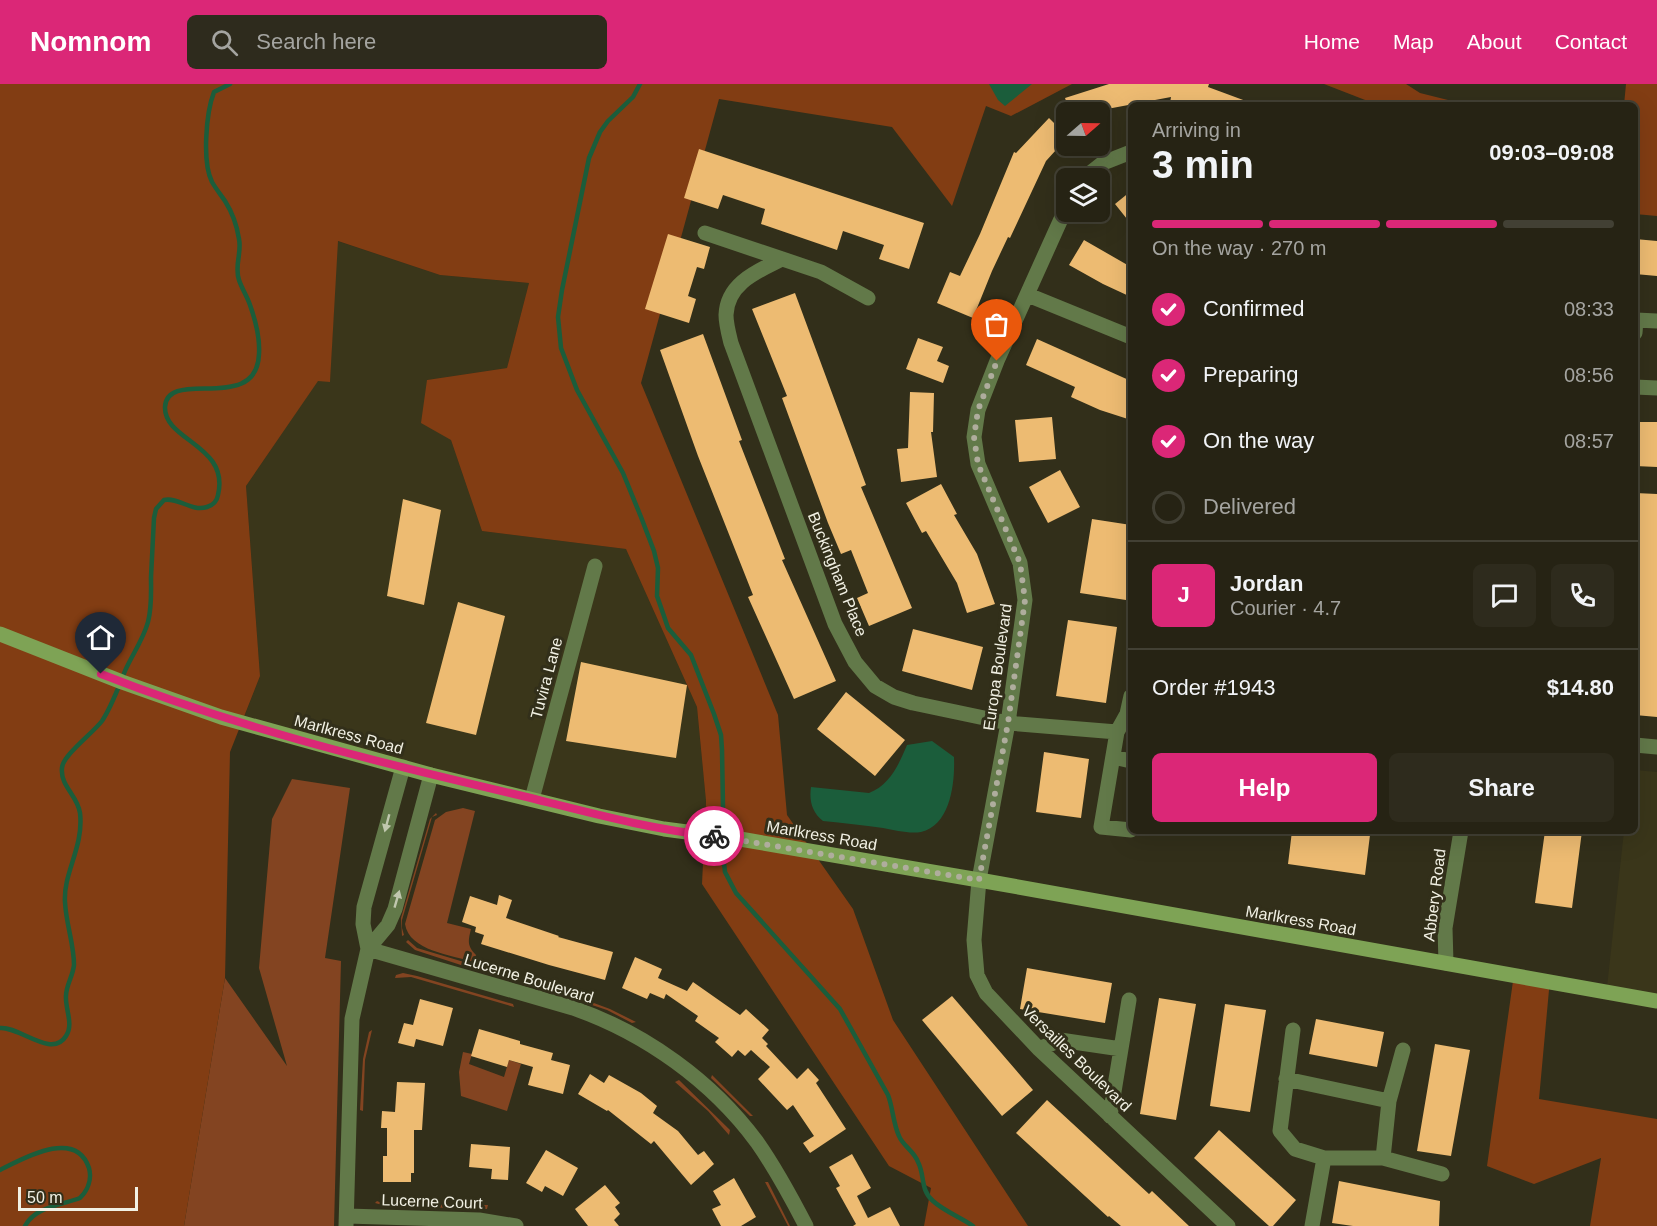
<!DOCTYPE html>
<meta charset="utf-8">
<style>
body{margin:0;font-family:Helvetica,sans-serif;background:#2e2b1d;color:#f1f3f6;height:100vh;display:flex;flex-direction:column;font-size:22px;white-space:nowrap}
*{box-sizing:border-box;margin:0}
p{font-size:20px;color:#a4a4a0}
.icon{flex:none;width:33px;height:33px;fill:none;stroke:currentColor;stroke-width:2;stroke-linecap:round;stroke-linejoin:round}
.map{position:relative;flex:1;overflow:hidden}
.side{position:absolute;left:1128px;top:18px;width:510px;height:732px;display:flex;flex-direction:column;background:#262314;border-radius:9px;box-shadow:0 6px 24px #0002,0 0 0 2px #424034}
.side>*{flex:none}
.needle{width:39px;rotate:70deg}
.tools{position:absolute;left:1056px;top:18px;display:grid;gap:12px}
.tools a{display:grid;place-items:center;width:54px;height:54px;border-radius:9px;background:#262314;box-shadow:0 6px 24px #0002,0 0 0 2px #424034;font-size:30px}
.scale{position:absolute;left:18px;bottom:15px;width:120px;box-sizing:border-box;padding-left:6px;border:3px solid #f2f1e4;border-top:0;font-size:16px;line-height:21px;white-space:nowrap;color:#f2f1e4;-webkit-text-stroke:4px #322f1a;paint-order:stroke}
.pin{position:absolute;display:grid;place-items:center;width:51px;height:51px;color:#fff;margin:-62px -26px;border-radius:50% 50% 50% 0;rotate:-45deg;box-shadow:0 0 6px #0007}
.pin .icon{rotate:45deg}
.courier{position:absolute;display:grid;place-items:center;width:60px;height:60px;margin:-30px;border:4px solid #db2777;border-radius:50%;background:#fff;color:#222;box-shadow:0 2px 8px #0007}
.summary em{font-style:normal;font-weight:800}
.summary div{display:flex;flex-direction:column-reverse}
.summary{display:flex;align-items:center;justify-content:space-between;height:102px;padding:0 24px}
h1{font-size:39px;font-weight:800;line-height:45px}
.bar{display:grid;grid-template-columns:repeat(4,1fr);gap:9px 6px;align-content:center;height:72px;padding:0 24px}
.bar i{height:8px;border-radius:4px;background:#424034}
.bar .active{background:#db2777}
.bar p{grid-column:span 4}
.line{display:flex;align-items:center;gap:15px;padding:0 24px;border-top:2px solid #424034}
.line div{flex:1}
.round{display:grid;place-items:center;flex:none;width:63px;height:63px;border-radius:9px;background:#2e2b1d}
ol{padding:0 24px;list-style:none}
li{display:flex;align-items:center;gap:18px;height:66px}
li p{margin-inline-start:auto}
li .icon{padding:6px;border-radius:50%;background:#db2777;color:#fff;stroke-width:4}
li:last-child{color:#a4a4a0}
li i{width:33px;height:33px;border:3px solid #424034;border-radius:50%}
.button{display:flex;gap:12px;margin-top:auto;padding:12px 24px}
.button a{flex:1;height:69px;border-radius:9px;background:#db2777;color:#fff;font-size:24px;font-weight:800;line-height:69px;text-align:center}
.button a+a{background:#2e2b1d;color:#f1f3f6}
header{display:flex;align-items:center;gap:36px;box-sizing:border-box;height:84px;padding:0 30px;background:#db2777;color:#fff}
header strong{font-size:28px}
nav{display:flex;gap:33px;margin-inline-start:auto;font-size:21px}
.search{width:420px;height:54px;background:#2e2b1d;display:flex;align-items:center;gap:15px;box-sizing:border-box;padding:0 21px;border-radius:9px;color:#a4a4a0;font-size:22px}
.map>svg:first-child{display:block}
</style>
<header>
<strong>Nomnom</strong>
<div class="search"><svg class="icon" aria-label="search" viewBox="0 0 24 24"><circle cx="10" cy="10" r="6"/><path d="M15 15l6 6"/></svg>Search here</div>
<nav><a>Home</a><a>Map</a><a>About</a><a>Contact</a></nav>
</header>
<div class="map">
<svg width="1657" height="1142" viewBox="0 0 1657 1142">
<rect width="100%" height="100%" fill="#322f1a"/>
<!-- built -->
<path fill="#3a361a" d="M 337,157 L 440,191 L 529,199 L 507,284 L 427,296 L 451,356 L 482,447 L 626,465 L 697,623 L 706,717 L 701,750 L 558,723 L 243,636 L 260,592 L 246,402 L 318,296 L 330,297 Z
M 1635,686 L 1657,688 L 1657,912 L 1607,903 L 1624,747 L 1635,747 Z"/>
<!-- green -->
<path fill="#834421" d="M 292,695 L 350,704 L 325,874 L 341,877 L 334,1142 L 184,1142 L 225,894 L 287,982 L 259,884 L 272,735 Z
M 463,724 L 475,727 L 447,839 L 471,845 C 468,857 467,862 476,871 L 474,878 C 452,871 409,867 405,840 L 435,736 L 446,728 Z
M 436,729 L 437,731 L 432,733 L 402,836 L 402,844 L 404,851 L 402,852 L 401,834 L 430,735 Z
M 408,856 L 417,864 L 474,881 L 470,884 L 415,866 L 406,858 Z
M 403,889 L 417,892 L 513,920 L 514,923 L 411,893 L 395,894 L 396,891 Z
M 575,912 L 610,925 L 636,938 L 632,939 L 607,926 L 574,915 Z
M 372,946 L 365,976 L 363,1027 L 360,1026 L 363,975 L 369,948 Z
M 463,968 L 472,970 L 469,980 L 504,993 L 509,976 L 521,980 L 507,1027 L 461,1012 L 459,988 Z
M 712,991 L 753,1032 L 750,1032 L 711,994 Z
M 679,996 L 730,1046 L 729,1051 L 708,1027 L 675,998 Z
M 765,1098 L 768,1098 L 790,1142 L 788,1142 Z
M 377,1117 L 384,1120 L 488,1121 L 487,1125 L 386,1122 L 375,1119 Z"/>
<!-- forest -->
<path fill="#823d13" d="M 0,0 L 1072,0 L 1011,32 L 986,22 L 952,122 L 892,43 L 719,15 L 641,299 L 778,631 L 787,731 L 853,825 L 893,936 L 1028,1142 L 924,1142 L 931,1104 L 889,1082 L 702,800 L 706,717 L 697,623 L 626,465 L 482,447 L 451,356 L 421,339 L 427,296 L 507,284 L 529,199 L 440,191 L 338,157 L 330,298 L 318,297 L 246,402 L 260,592 L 230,668 L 225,894 L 184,1142 L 0,1142 Z
M 1324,0 L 1406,0 L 1420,9 L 1468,21 L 1378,21 Z
M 1626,0 L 1657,0 L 1657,132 L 1635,130 L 1635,21 L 1624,21 Z
M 1514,890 L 1550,895 L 1539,1015 L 1657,1035 L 1657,1142 L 1590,1142 L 1601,1074 L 1534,1100 L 1487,1082 Z"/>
<!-- water -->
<path fill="#1b5d3b" d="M 989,0 L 1032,0 L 1005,22 L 998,16 Z
M 932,657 L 954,673 C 955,698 951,741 921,748 C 909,750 895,746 883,744 C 863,741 843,739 823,737 C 812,728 809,717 811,703 L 869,709 C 890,701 899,680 907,661 Z"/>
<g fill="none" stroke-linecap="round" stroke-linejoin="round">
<!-- stream -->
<path stroke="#1b5d3b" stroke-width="4.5" d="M 640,0 L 633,13 L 608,37 L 600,48 L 589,74 L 562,206 L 558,233 L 561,264 L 577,306 L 623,389 L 641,433 L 654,467 L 658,484 L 657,512 L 665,535 L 668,544 L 691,571 L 714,630 L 721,651 L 722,666 L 724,779 L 725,788 L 736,809 L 840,925 L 888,1011 C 893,1024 893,1039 899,1052 C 903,1062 914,1067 918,1078 C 925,1091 920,1106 933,1117 C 944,1127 960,1133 973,1142
M 0,944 C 19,942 52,975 66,952 C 74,940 65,925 66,912 C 66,901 73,892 74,881 C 74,860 66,840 65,818 C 63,789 84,763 80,729 C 78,712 60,702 62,684 C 62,672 93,649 102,637 C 112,622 118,604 125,587 C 132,571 143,556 148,538 C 152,523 151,508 151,493 C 152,473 153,453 154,434 L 156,425 L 164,416 C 179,413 191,428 207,423 C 214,421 217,417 218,411 C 230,361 164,357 165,323 C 167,283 257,331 259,270 C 260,254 255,235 250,221 C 247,212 242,205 239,196 C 234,182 242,169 239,155 C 237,142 232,128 225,117 C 221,111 216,105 212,98 C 202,78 206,29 214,8 L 230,0
M 0,1086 C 24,1074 76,1044 89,1084 C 92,1095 88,1106 80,1114 C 61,1121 35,1123 25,1142"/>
</g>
<!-- building -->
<path fill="#edbb72" d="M 1109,0 L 1209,0 L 1208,3 L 1254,20 L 1180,21 L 1170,19 L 1171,13 L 1107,25 L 1108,28 L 1070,28 L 1065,14 Z
M 1049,34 L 1066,51 L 1066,55 L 1046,77 L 1010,154 L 1008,153 L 992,187 L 973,234 L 937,219 L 950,188 L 960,192 L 980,150 L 1014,68 L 1016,69 Z
M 699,65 L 924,139 L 909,185 L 879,175 L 884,161 L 843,147 L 837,166 L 761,140 L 765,125 L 723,111 L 718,125 L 684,114 Z
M 1131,107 L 1131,140 L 1115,120 Z
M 668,150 L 710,163 L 704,185 L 697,183 L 688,212 L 696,215 L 689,239 L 645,225 Z
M 1635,155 L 1657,157 L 1657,192 L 1635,190 Z
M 1084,156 L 1131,183 L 1131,213 L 1103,200 L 1069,181 Z
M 795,209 L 866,401 L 861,403 L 912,524 L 869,542 L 857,514 L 868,509 L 851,466 L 841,470 L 828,439 L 782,314 L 787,312 L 752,225 Z
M 703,250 L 742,356 L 739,357 L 785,475 L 782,476 L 836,597 L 794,615 L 748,513 L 753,511 L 698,372 L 660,266 Z
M 918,254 L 943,263 L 937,277 L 949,282 L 943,299 L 906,285 Z
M 1037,255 L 1131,297 L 1131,336 L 1100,326 L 1071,313 L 1075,303 L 1026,281 Z
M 910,308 L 934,309 L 933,348 L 931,348 L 937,393 L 901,398 L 897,365 L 908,364 Z
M 1052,333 L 1056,375 L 1019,378 L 1015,336 Z
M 1635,338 L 1657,338 L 1657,383 L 1635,382 Z
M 1060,386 L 1080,423 L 1048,439 L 1029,403 Z
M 941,400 L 957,430 L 954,431 L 977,470 L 995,520 L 967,529 L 957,499 L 926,447 L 922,449 L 906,419 Z
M 1635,409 L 1657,410 L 1657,633 L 1635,631 Z
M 403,415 L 441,426 L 424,521 L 387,512 Z
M 1092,435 L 1131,441 L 1131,483 L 1126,516 L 1080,509 Z
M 458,518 L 505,532 L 476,651 L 426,639 Z
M 1068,536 L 1117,543 L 1106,619 L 1056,612 Z
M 913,545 L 983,563 L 972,606 L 902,587 Z
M 581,578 L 687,601 L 676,674 L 566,657 Z
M 846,608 L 905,656 L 875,692 L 817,645 Z
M 1044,668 L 1089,675 L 1081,734 L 1036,728 Z
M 1292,747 L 1343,747 L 1370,751 L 1365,791 L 1288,780 Z
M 1545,747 L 1582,747 L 1572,824 L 1535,819 Z
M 499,811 L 512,816 L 506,834 L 559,852 L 558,853 L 613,868 L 605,896 L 549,881 L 481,860 L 484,851 L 475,848 L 476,843 L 462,838 L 470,812 L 497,821 Z
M 635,873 L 662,885 L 658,894 L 687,907 L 693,898 L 740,931 L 746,925 L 769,946 L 762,954 L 768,960 L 766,962 L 797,995 L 808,984 L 819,996 L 816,999 L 846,1045 L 810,1069 L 803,1059 L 814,1052 L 793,1021 L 787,1026 L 758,995 L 770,983 L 751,966 L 745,972 L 738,966 L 732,973 L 715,958 L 719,954 L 695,937 L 698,932 L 666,910 L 664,915 L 650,909 L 647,915 L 622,904 Z
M 1027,884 L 1112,899 L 1105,939 L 1020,925 Z
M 952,912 L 1033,1006 L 1002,1032 L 922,936 Z
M 1159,914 L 1196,920 L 1176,1036 L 1140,1030 Z
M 420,915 L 453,924 L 443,962 L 416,955 L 414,963 L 398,959 L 404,939 L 413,941 Z
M 1225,920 L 1266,926 L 1250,1028 L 1210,1022 Z
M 1316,935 L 1384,948 L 1377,983 L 1309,970 Z
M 479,945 L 520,957 L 520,960 L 553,969 L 551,976 L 570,981 L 563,1010 L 528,1001 L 533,983 L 509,976 L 507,983 L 471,972 Z
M 1435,960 L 1470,966 L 1451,1072 L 1417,1067 Z
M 590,990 L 604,999 L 609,991 L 641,1009 L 657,1022 L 653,1029 L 678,1047 L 698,1071 L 704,1067 L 714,1080 L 691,1101 L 654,1057 L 651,1060 L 608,1026 L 607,1027 L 578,1010 Z
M 397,998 L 425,999 L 422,1046 L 414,1046 L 414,1089 L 411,1089 L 411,1098 L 383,1098 L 383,1072 L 387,1072 L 387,1044 L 381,1044 L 382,1027 L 395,1028 Z
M 1047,1016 L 1149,1110 L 1152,1107 L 1189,1142 L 1121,1142 L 1109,1132 L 1108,1133 L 1016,1049 Z
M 1219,1046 L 1296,1116 L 1273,1142 L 1269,1142 L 1194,1074 Z
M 471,1060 L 510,1063 L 508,1096 L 491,1095 L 492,1085 L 469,1083 Z
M 546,1066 L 578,1084 L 563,1112 L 545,1102 L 542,1108 L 526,1099 Z
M 852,1070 L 871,1104 L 857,1112 L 868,1134 L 890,1123 L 900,1142 L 853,1142 L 856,1140 L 836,1104 L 840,1102 L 829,1083 Z
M 734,1094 L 756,1133 L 741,1142 L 721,1142 L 712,1125 L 721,1121 L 713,1107 Z
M 1339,1097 L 1440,1117 L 1439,1142 L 1353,1142 L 1332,1139 Z
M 605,1101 L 620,1119 L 615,1123 L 620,1130 L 614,1136 L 619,1142 L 588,1142 L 575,1125 Z"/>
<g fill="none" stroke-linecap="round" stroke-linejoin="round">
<!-- street -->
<path stroke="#627949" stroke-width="15" d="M 1084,94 L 1103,79 L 1131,68
M 1066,124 L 997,277 L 978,326 L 974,353 L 978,380 L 1020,479 L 1025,516 L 1008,639 L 979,796 L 974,856 L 977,891 L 986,909 L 1039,965 L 1228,1142
M 705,149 L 821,188 L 868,214
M 782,175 C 758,187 727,199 726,231 C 726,240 729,251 731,259 L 835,540 L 855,578 L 875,602 L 894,613 L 913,619 L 1008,639 L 1117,648 L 1127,630 L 1131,612
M 1028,211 L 1131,253
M 1635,249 L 1636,236 L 1657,237
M 1635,303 L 1657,304
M 1117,648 L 1101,743 L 1131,746
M 1635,661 L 1657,663
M 1113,673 L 1131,677
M 532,715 L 595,482
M 368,865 L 573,924 C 645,949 712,997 757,1058 C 776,1085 791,1113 806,1142
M 368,865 L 363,840 L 364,823 L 403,683
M 1446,879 L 1445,844 L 1461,747
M 1293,946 L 1280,1047 L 1295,1065 L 1324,1074 L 1312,1142
M 1039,965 L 1060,956 L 1121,965
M 1286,995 L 1389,1017 L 1403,966
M 1389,1017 L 1383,1074 L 1442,1090
M 1110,1032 L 1129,916
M 1324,1074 L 1383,1074
M 347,1132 L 479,1136 L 516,1142
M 346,1142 L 352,935 L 368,865 L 388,841 L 395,825 L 431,691"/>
<!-- secondary -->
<path stroke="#7ea355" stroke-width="15" d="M 0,550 L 122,598 L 221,633 L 431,691 L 599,732 L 664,745 L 740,755 L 979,796 L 1657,917"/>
</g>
<!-- one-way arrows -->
<defs><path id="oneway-solid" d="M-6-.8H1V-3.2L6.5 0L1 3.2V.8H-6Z" transform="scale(1.5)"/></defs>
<g fill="#c0c7ae">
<use href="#oneway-solid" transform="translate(387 739) rotate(105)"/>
<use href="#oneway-solid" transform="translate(397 815) rotate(-74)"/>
</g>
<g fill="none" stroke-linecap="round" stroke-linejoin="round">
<!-- done -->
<path stroke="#afad9d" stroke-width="6" stroke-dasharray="0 10.8" d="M 714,752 L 979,796 L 1008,639 L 1025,516 L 1020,479 L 978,380 L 974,353 L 978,326 L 997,277"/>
<!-- route -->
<path stroke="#db2777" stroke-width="8" d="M 101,590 C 233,642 372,677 510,709 C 577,725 644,745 714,752"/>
</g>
<g text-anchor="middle" stroke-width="6" stroke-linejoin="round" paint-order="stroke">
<!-- street labels -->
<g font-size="16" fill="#f2f1e4" stroke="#322f1a">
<text transform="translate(838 490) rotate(68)" y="6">Buckingham Place</text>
<text transform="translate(997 583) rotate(-82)" y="6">Europa Boulevard</text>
<text transform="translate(546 594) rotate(-75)" y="6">Tuvira Lane</text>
<text transform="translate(349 650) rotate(15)" y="6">Marlkress Road</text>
<text transform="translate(822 751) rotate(10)" y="6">Marlkress Road</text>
<text transform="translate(1434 811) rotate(-83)" y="6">Abbery Road</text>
<text transform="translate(1301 836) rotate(10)" y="6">Marlkress Road</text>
<text transform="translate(529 894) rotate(17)" y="6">Lucerne Boulevard</text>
<text transform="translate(1077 974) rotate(44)" y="6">Versailles Boulevard</text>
<text transform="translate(432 1117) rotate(2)" y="6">Lucerne Court</text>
</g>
</g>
</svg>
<div class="tools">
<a><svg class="needle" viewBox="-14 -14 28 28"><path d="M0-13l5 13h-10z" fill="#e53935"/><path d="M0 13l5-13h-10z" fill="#a4a4a0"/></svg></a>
<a><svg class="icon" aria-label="layers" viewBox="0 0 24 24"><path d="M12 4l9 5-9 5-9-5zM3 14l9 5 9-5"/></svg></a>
</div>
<div class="scale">50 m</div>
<div class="pin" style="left:997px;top:277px;background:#ea580c"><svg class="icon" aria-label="bag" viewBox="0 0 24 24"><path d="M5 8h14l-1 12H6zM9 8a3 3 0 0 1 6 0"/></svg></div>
<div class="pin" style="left:101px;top:590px;background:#1f2937"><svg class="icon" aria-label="home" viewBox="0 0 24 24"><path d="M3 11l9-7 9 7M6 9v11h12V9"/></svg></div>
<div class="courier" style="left:714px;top:752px"><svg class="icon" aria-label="bike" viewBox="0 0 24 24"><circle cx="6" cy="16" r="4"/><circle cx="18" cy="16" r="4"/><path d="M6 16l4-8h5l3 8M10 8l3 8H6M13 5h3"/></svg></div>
<section class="side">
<div class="summary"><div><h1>3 min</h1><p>Arriving in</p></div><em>09:03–09:08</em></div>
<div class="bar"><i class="active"></i><i class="active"></i><i class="active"></i><i></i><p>On the way · 270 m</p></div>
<ol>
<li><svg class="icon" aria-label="check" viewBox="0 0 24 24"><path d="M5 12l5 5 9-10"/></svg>Confirmed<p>08:33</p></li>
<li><svg class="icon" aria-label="check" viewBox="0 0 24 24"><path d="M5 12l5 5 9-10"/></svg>Preparing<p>08:56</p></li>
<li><svg class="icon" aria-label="check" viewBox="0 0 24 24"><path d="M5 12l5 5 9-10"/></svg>On the way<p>08:57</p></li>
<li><i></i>Delivered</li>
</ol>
<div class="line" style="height:108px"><b class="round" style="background:#db2777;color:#fff">J</b><div><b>Jordan</b><p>Courier · 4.7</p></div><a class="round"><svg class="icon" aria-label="chat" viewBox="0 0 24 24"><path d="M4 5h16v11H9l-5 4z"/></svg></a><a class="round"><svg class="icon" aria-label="phone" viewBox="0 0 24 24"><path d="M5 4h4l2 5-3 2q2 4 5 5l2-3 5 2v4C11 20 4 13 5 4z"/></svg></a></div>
<div class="line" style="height:78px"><div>Order #1943</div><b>$14.80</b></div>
<div class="button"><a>Help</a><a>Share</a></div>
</section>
</div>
